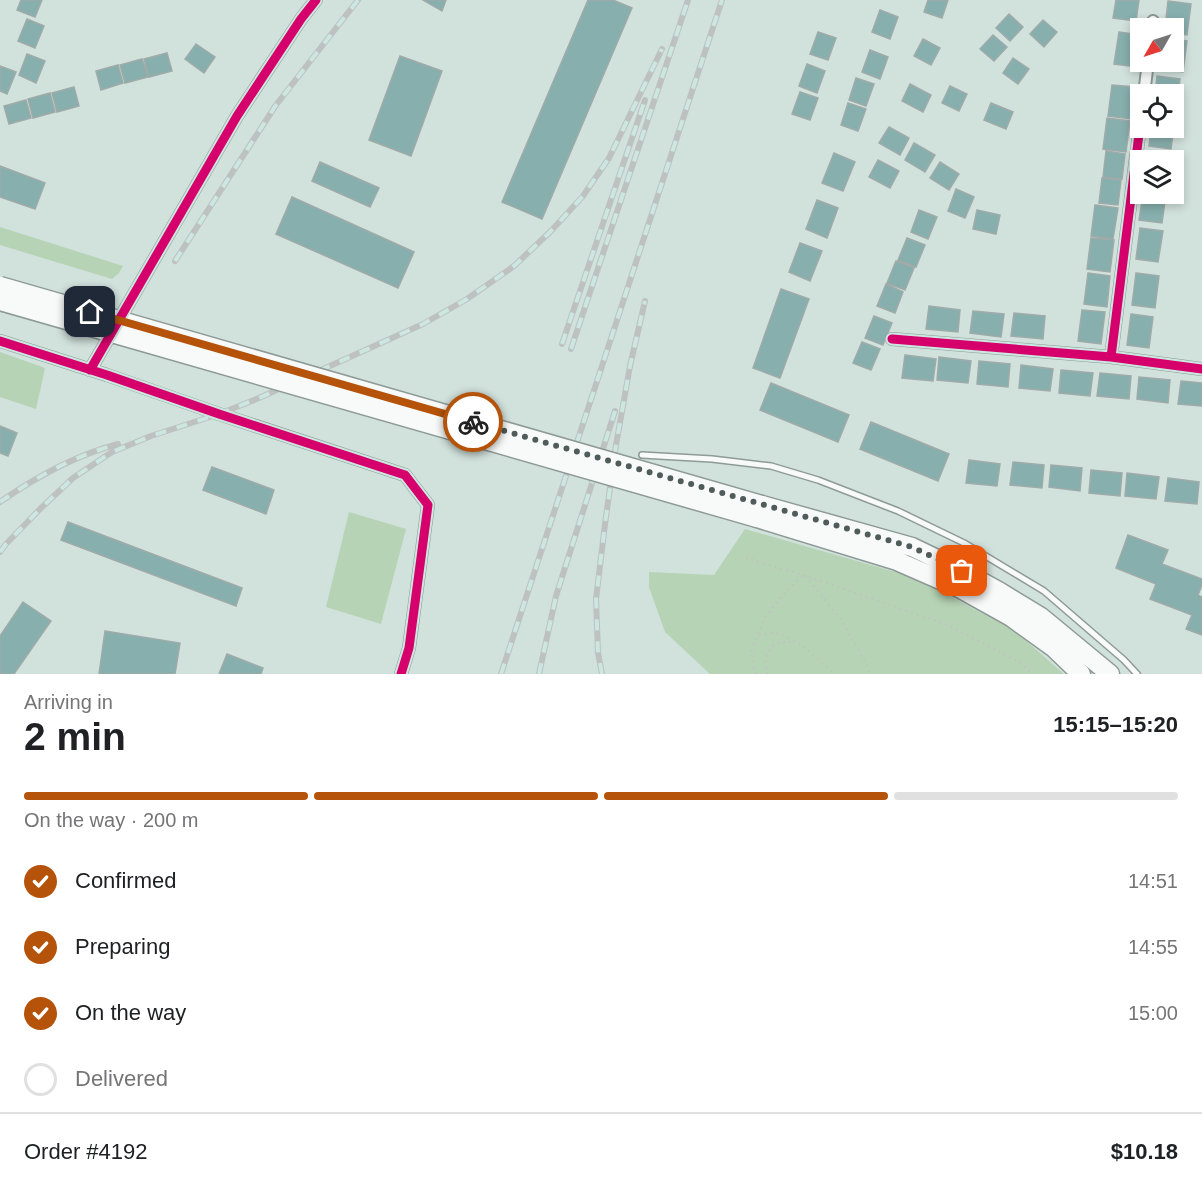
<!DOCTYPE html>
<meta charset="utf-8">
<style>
body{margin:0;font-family:Helvetica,sans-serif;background:#f2f2f2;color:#202124;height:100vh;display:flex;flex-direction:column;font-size:22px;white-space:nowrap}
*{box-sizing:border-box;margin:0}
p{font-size:20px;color:#757577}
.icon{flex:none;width:33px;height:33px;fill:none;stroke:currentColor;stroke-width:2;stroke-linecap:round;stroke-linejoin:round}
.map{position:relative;height:674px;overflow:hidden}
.panel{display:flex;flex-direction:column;background:#fff;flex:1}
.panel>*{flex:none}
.needle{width:39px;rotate:231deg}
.fabs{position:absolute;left:1130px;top:18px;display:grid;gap:12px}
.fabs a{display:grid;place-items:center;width:54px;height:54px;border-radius:0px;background:#fff;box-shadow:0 3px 9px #0003;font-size:30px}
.pin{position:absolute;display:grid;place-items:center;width:51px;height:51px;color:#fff;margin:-26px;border-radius:12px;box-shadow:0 3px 9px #0006}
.courier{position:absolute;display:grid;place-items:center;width:60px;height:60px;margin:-30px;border:4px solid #b45309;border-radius:50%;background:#fff;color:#222;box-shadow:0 2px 8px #0007}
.summary em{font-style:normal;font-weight:800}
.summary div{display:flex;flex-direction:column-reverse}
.summary{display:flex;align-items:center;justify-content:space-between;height:102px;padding:0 24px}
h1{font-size:39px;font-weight:800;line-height:45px}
.bar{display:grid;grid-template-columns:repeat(4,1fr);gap:9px 6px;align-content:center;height:72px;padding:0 24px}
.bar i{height:8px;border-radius:4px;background:#e0e0e0}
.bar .selected{background:#b45309}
.bar p{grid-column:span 4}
.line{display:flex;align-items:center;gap:15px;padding:0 24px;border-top:2px solid #e0e0e0}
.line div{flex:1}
ol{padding:0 24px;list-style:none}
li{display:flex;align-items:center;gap:18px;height:66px}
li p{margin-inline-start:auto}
li .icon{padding:6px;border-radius:50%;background:#b45309;color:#fff;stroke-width:4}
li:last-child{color:#757577}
li i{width:33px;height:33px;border:3px solid #e0e0e0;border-radius:50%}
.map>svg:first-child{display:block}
</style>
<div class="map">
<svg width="1202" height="674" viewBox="0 0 1202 674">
<rect width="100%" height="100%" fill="#d1e1dc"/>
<!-- green -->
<path fill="#b6d3b5" d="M 0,227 L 123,266 L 119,273 L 112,279 L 0,245 Z
M 0,352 L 45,368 L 36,409 L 0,397 Z
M 349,512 L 406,529 L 381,624 L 326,607 Z
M 745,529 L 916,578 L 1015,631 L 1064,674 L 710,674 L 665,632 L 649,587 L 649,572 L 714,575 Z"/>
<!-- building -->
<path fill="#87afad" stroke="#9faba9" stroke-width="1.5" d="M 21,0 L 42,0 L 35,17 L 17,10 Z
M 423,0 L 446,0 L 442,11 Z
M 588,0 L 613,0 L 632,8 L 542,219 L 502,202 Z
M 928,0 L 948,0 L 942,18 L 924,12 Z
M 1116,0 L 1139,0 L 1136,21 L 1113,18 Z
M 1168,1 L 1191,4 L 1187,35 L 1173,33 L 1173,28 L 1165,28 Z
M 880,10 L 898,17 L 890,39 L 872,32 Z
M 1009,14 L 1023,27 L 1010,41 L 996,28 Z
M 27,19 L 44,26 L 35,48 L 18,41 Z
M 1043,20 L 1057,32 L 1044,47 L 1030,34 Z
M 818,32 L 836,38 L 828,60 L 810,54 Z
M 1119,32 L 1140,35 L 1137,67 L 1114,64 Z
M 993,35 L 1007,47 L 994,61 L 980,49 Z
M 923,39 L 940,48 L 931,65 L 914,56 Z
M 1173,39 L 1187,41 L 1183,72 L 1160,69 L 1161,62 L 1173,62 Z
M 196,44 L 215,57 L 204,73 L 185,59 Z
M 870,50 L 888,57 L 880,79 L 862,72 Z
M 167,53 L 172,71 L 149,77 L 144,59 Z
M 27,54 L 45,61 L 36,83 L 19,75 Z
M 400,56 L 442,71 L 411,156 L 369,140 Z
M 1013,58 L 1029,69 L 1018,84 L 1003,73 Z
M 142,59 L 148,77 L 125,83 L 120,65 Z
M 807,64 L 825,71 L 817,93 L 799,86 Z
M 118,65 L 123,83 L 101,90 L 96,71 Z
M 0,66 L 16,72 L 7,94 L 0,91 Z
M 1157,76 L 1180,79 L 1176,110 L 1173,110 L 1173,94 L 1155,94 Z
M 856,78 L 874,84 L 866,106 L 849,100 Z
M 910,84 L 931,95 L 923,112 L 902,101 Z
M 1112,85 L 1135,87 L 1131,119 L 1108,116 Z
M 950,86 L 967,94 L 959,111 L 942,103 Z
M 74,87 L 79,106 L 57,112 L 52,93 Z
M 800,92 L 818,98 L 810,120 L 792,114 Z
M 50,93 L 55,112 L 33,118 L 28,99 Z
M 26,100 L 31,118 L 9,124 L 4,106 Z
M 848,103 L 866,109 L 858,131 L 841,125 Z
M 991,103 L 1013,112 L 1006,129 L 984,120 Z
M 1107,118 L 1130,121 L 1126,152 L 1103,149 Z
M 1173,118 L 1175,118 L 1171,149 L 1149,146 L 1151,128 L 1173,128 Z
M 889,127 L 909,138 L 900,155 L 879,143 Z
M 914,143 L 935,155 L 925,172 L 905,160 Z
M 1106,151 L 1125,154 L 1122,179 L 1103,177 Z
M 1147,151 L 1170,154 L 1169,160 L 1146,160 Z
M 834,153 L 855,162 L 843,191 L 822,183 Z
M 878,160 L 899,171 L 890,188 L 869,177 Z
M 320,162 L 379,188 L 370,207 L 312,181 Z
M 940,162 L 959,174 L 949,190 L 930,178 Z
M 0,166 L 45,183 L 35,209 L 0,197 Z
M 1102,178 L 1121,180 L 1118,205 L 1099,203 Z
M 956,189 L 974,197 L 965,218 L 948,211 Z
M 1143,194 L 1166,194 L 1162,223 L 1139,220 Z
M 292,197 L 414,252 L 398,288 L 276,234 Z
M 817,200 L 838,208 L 827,238 L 806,229 Z
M 1095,205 L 1118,208 L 1113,239 L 1091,236 Z
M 919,210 L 937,217 L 928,239 L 911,232 Z
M 977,210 L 1000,215 L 996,234 L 973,229 Z
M 1140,228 L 1163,231 L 1158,262 L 1136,259 Z
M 907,238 L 925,245 L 916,267 L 898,260 Z
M 1091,238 L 1114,240 L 1110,272 L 1087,269 Z
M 800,243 L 822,251 L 810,281 L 789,272 Z
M 896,261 L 914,268 L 905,290 L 887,283 Z
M 1088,273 L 1110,276 L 1107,307 L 1084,304 Z
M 1136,273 L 1159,276 L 1155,308 L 1132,305 Z
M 886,284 L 903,292 L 895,313 L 877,306 Z
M 781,289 L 809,299 L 780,378 L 753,368 Z
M 929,306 L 960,310 L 958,332 L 926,329 Z
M 1082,310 L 1105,312 L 1101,344 L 1078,341 Z
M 973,311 L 1004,314 L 1001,337 L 970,333 Z
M 1014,313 L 1045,316 L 1043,339 L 1011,336 Z
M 1131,314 L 1153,317 L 1149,348 L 1127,345 Z
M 874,316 L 892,323 L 883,345 L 865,338 Z
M 862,342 L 880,349 L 871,370 L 853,363 Z
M 905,355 L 936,359 L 933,381 L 902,378 Z
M 939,357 L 971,361 L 968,383 L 937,380 Z
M 979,361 L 1010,364 L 1008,387 L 977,384 Z
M 1021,365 L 1053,369 L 1050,391 L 1019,388 Z
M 1061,370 L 1093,373 L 1090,396 L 1059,393 Z
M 1100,373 L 1131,376 L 1129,399 L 1097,396 Z
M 1139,377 L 1170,380 L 1168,403 L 1137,399 Z
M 1181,381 L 1202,383 L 1202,406 L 1178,404 Z
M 771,383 L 849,415 L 838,442 L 760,410 Z
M 871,422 L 949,454 L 938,481 L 860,449 Z
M 0,426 L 17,433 L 8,456 L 0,453 Z
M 969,460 L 1000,464 L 997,486 L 966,483 Z
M 1013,462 L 1044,465 L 1042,488 L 1010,485 Z
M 1051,465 L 1082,468 L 1080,491 L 1049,487 Z
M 212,467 L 274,490 L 266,514 L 203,490 Z
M 1091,470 L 1122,473 L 1120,496 L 1089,493 Z
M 1127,473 L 1159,477 L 1156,499 L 1125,496 Z
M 1168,478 L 1199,482 L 1197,504 L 1165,501 Z
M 68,522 L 242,588 L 236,606 L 61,540 Z
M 1128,535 L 1168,550 L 1162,564 L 1202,579 L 1202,585 L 1198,595 L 1202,597 L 1202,635 L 1186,629 L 1192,615 L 1150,599 L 1156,584 L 1116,568 Z
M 23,602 L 51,621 L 14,674 L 0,674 L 0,636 Z
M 105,631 L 180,643 L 175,674 L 99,674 Z
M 227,654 L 263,668 L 261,674 L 219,674 Z"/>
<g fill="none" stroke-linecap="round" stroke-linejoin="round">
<defs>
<path id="lane" d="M 642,455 L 712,459 L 771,466 L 818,480 L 898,511 L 964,543 L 1044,591 L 1124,660 L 1137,674"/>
<path id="street" d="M 1152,28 L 1153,21
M 1144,94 L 1148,62
M 892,339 L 1111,357 L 1202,369
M 0,341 L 107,375 L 219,414 L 405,475 L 428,505 L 409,648 L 401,674
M 1111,357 L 1140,126
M 90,370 L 237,116 L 301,19 L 316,0"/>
<path id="primary" d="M 762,505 L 912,547 L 962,571 L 1000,592 L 1041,617 L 1110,674
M 757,518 L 897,561 L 959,588 L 1011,617 L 1054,648 L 1081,674"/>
</defs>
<!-- lane casing -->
<use href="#lane" stroke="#8e9a96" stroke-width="8"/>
<!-- street casing -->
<use href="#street" stroke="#8e9a96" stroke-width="14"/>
<!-- primary casing -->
<use href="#primary" stroke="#8e9a96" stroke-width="21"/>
<!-- path -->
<path stroke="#bec2c1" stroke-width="2" stroke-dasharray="1.5 4.5" stroke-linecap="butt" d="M 746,558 L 803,575 L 946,624 L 1021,663 L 1033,674
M 806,576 L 841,620 L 862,656 L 870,674
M 759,635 C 763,635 769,633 773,633 C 792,634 822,660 833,674
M 756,674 L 751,652 L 764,619 L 783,595 L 803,575
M 768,674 C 762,661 767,652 776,643 L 795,642"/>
<!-- lane -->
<use href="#lane" stroke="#f8fafa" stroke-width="5"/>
<!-- street -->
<use href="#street" stroke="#f8fafa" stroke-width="10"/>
<!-- primary -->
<use href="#primary" stroke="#f8fafa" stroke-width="18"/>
<defs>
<path id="rail" d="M 175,261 L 276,105 L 358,0
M 562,344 L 645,100
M 571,349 L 688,0
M 0,502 C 36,477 76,455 118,444
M 0,552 L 6,544 L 40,509 L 73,478 L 112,452 L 151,436 L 219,414 L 259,398 L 423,324 L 467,299 L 514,266 L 551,231 L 583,196 L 609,158 L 662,49
M 501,674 L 722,0
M 539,674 L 556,596 L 615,411
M 602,674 L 598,653 L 596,599 L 605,524 L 616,445 L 630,366 L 645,301"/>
</defs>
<!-- rail casing -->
<use href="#rail" stroke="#bdc2c1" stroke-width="6"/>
<!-- rail -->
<use href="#rail" stroke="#cbe7df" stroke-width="4" stroke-dasharray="11" stroke-linecap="butt"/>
<defs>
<path id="primary-bridge" d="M 0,286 L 762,505
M 0,301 L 757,518"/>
</defs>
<!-- primary-bridge casing -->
<use href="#primary-bridge" stroke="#8e9a96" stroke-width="21" stroke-linecap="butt"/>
<!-- primary-bridge -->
<use href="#primary-bridge" stroke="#f8fafa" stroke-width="18"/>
<defs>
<path id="cycleway" d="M 892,339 L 1111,357 L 1202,369
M 0,341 L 107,375 L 219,414 L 405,475 L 428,505 L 409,648 L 401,674
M 1111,357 L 1140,126
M 90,370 L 237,116 L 301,19 L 316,0"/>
</defs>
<!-- cycleway casing -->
<use href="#cycleway" stroke="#cbe7df" stroke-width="13"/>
<!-- cycleway -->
<use href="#cycleway" stroke="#d6006c" stroke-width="9"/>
</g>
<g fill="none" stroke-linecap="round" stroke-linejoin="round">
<!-- done -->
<path stroke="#505c59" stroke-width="6" stroke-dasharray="0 10.8" d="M 473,422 L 912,547 L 962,571"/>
<!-- route -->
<path stroke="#b45309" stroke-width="8" d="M 90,312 L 473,422"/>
</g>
</svg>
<div class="fabs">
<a><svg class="needle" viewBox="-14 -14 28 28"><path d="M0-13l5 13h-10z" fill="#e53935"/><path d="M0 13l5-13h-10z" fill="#757577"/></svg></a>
<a><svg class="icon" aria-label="locate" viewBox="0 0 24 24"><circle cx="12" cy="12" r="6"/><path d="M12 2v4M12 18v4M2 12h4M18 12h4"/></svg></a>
<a><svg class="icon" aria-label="layers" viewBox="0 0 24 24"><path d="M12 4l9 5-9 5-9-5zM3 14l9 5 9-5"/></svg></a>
</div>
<div class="pin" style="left:962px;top:571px;background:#ea580c"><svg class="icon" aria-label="bag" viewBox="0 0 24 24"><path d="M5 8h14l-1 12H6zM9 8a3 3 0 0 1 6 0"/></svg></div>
<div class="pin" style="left:90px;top:312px;background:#1f2937"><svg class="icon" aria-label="home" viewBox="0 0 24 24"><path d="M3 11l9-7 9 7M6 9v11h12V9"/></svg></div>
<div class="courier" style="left:473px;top:422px"><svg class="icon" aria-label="bike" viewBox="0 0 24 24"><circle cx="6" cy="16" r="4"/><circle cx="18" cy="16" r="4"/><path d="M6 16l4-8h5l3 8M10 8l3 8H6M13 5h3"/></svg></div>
</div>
<section class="panel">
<div class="summary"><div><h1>2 min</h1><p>Arriving in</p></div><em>15:15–15:20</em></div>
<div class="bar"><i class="selected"></i><i class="selected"></i><i class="selected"></i><i></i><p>On the way · 200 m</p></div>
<ol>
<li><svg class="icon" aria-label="check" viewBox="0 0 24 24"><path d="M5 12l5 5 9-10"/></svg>Confirmed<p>14:51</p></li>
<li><svg class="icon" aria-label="check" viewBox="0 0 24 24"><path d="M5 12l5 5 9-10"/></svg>Preparing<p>14:55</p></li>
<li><svg class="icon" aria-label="check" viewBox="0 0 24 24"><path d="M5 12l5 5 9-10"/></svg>On the way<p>15:00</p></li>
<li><i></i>Delivered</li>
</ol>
<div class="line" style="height:78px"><div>Order #4192</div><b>$10.18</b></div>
</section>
